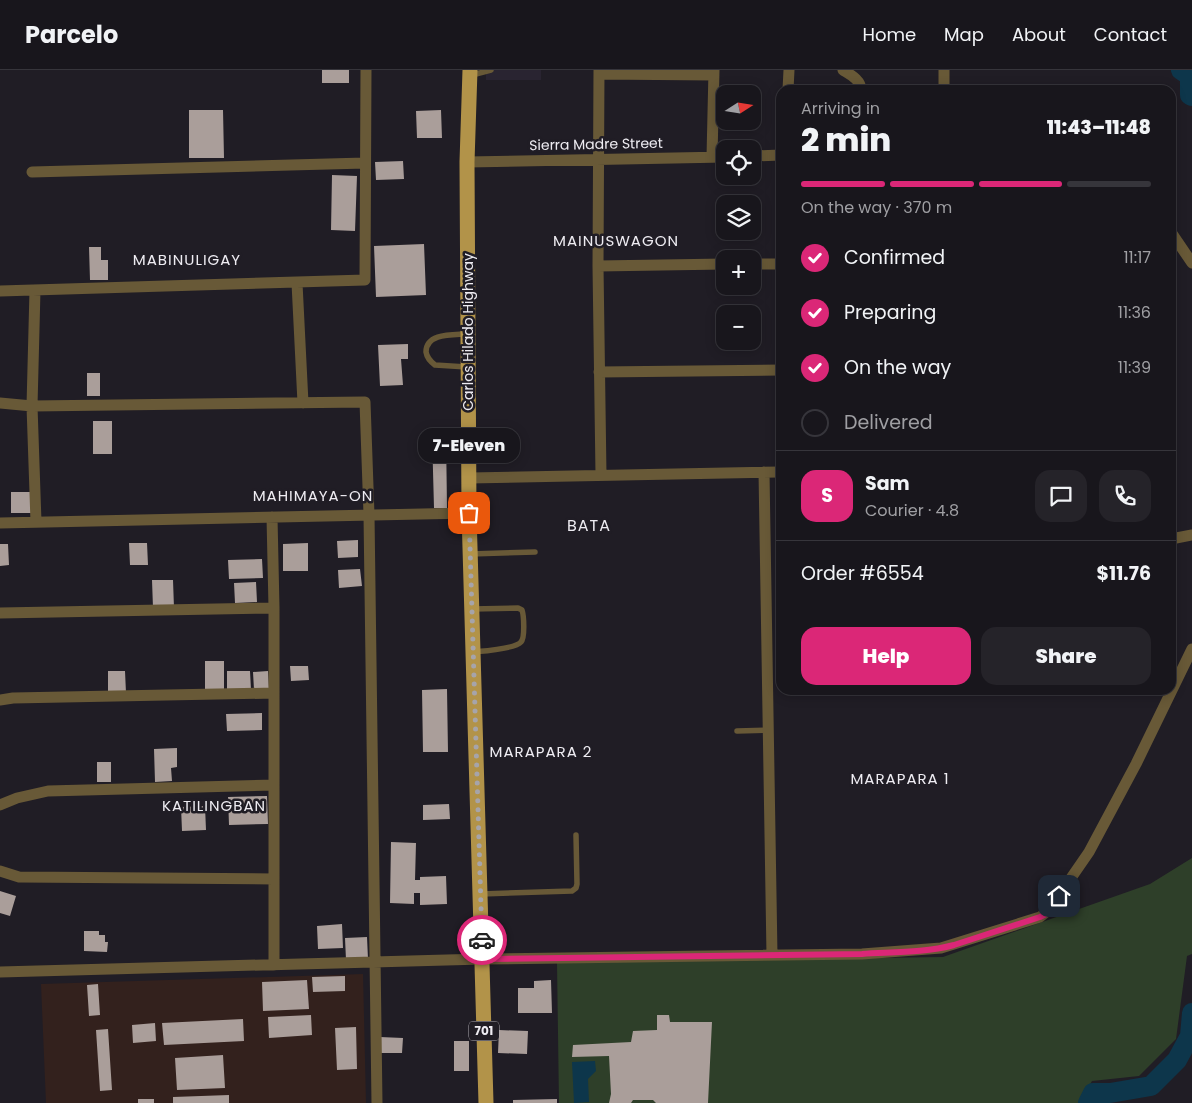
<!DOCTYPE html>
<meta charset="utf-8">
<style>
body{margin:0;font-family:Poppins,sans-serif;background:#252329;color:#f1f3f6;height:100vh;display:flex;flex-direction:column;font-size:19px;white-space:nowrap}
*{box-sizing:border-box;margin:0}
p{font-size:16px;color:#9f9fa3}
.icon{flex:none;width:28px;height:28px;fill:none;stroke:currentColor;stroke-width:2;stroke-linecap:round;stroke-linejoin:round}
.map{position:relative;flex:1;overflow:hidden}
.sheet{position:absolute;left:776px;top:15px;width:400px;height:610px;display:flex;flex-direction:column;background:#18161c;border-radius:15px;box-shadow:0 2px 12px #0003,0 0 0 1px #36353b}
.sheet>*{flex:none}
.needle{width:32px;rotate:78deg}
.controls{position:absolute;left:716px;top:15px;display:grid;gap:10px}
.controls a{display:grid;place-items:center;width:45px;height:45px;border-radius:10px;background:#18161c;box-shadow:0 2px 12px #0003,0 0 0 1px #36353b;font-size:25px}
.pin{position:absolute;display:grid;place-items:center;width:42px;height:42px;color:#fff;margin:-21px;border-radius:10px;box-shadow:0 2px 8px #0006}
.courier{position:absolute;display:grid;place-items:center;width:50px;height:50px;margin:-25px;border:4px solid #db2777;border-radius:50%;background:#fff;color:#222;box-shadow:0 1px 6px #0007}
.bubble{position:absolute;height:35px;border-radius:15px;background:#18161c;box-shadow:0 2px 12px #0003,0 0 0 1px #36353b;font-size:16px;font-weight:800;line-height:35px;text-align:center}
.headline em{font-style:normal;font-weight:800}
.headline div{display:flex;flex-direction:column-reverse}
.headline{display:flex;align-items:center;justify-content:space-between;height:85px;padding:0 25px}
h1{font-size:32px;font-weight:800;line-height:38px}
.bar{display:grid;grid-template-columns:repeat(4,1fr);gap:8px 5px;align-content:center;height:60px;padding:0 25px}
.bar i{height:6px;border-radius:4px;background:#36353b}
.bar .active{background:#db2777}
.bar p{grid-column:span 4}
.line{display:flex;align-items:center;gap:12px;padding:0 25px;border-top:1px solid #36353b}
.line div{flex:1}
.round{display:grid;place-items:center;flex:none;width:52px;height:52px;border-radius:15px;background:#252329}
ol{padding:0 25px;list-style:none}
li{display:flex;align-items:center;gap:15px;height:55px}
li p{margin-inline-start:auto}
li .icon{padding:5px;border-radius:50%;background:#db2777;color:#fff;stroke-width:4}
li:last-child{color:#9f9fa3}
li i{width:28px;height:28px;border:2px solid #36353b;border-radius:50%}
.cta{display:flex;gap:10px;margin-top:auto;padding:10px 25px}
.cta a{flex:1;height:58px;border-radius:15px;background:#db2777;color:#fff;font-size:20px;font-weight:800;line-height:58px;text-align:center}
.cta a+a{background:#252329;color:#f1f3f6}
header{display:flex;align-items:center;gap:30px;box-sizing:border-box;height:70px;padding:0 25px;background:#18161c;border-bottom:1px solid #36353b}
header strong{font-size:24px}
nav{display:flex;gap:28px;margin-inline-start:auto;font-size:18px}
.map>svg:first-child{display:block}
</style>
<header>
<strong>Parcelo</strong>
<nav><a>Home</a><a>Map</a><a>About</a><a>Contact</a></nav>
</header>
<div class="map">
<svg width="1192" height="1033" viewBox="0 0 1192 1033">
<rect width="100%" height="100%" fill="#201d25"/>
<!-- built -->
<path fill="#292431" d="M 486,0 L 541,0 L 541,10 L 486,10 Z"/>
<!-- education -->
<path fill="#33211d" d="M 363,904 L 366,1033 L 46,1033 L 41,914 Z"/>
<!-- green -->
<path fill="#2e3f29" d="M 1192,788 L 1192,884 L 1187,886 L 1176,969 L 1139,1006 L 1092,1011 L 1079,1033 L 559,1033 L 557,893 L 943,887 L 1150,814 Z"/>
<!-- water -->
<path fill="#0d364b" d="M 595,991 L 596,1001 L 588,1009 L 589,1032 L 574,1033 L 572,992 Z"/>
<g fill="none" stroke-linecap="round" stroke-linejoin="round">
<!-- river -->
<path stroke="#0d364b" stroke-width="20" d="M 1181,0 L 1190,6 L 1190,25 L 1192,26
M 1088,1033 L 1093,1023 L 1110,1023 L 1151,1016 L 1177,990 L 1190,966 L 1192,943"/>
</g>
<!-- building -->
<path fill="#aa9e9a" d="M 322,0 L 349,0 L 349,13 L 322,13 Z
M 189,40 L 223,40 L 224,88 L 189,88 Z
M 441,40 L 442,68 L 417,68 L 416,41 Z
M 403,91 L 404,109 L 376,110 L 375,92 Z
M 332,105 L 357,106 L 355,161 L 331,160 Z
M 424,174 L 426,225 L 376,227 L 374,176 Z
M 89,177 L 101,177 L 101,190 L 108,190 L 108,210 L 90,210 Z
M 408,274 L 408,289 L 401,289 L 403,315 L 380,316 L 378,275 Z
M 87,303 L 100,303 L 100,326 L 87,326 Z
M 93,351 L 112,351 L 112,384 L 93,384 Z
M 432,364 L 446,364 L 447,438 L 434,438 Z
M 11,422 L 32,422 L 32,443 L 11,443 Z
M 358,470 L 358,487 L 338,488 L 337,471 Z
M 129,473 L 147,473 L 148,495 L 130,495 Z
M 308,473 L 308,501 L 283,501 L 283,474 Z
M 0,474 L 8,474 L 9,495 L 0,496 Z
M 262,489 L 263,508 L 229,509 L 228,490 Z
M 360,499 L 362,516 L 339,518 L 338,500 Z
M 152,510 L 173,510 L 174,538 L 153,538 Z
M 256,512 L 257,532 L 235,533 L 234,513 Z
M 205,591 L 224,591 L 224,621 L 205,621 Z
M 290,596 L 308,596 L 309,610 L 291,611 Z
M 108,601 L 125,601 L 126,623 L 108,623 Z
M 227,601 L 250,601 L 251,620 L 227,620 Z
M 268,601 L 269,619 L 254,620 L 253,602 Z
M 447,619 L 448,682 L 423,682 L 422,620 Z
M 262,643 L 262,660 L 227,661 L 226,644 Z
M 177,678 L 177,697 L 171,698 L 172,711 L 155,712 L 154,679 Z
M 97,692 L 111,692 L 111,712 L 97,712 Z
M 267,726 L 268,754 L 229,755 L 228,727 Z
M 449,734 L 450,749 L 423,750 L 423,735 Z
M 205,736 L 206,760 L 182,761 L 181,737 Z
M 391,772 L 416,773 L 415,810 L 420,810 L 420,807 L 446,806 L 447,834 L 420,835 L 420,823 L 414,823 L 414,834 L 390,833 Z
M 0,821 L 16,826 L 10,846 L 0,843 Z
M 342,854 L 343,878 L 318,879 L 317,856 Z
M 84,861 L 99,861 L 99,865 L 105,865 L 105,872 L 108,872 L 107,882 L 84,881 Z
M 367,867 L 368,889 L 346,890 L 345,868 Z
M 345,906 L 345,921 L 313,922 L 312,907 Z
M 307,910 L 309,939 L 263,941 L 262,912 Z
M 551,910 L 552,943 L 518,943 L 518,918 L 534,918 L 534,911 Z
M 98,914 L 100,945 L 89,946 L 87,915 Z
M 311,945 L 312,965 L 269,968 L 268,947 Z
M 657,945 L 669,945 L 670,952 L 712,952 L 708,1033 L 656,1033 L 653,1030 L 633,1030 L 631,1033 L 609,1033 L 611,1024 L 609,986 L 572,987 L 573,975 L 631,972 L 633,961 L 657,960 Z
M 243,949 L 244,971 L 164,975 L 162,953 Z
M 155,953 L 156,971 L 133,973 L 132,955 Z
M 356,957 L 357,999 L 337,1000 L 335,958 Z
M 108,959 L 112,1020 L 100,1021 L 96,960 Z
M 499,960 L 528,961 L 527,984 L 498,983 Z
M 380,967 L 403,968 L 402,983 L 380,983 Z
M 454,971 L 469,971 L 469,1001 L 454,1001 Z
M 223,985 L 225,1018 L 177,1020 L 175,988 Z
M 229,1025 L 229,1033 L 173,1033 L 173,1027 Z
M 138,1029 L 154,1029 L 154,1033 L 138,1033 Z
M 557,1029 L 557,1033 L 513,1033 L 513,1030 Z"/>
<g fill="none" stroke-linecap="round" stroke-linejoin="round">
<!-- lane -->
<path stroke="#685937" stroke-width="5.5" d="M 472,5 L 491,0
M 466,264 C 453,265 426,263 426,282 C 427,288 430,291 435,295 L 467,297
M 470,484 L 535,482
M 472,539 L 518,538 L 522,540 C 524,546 525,568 521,572 C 515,579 483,581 473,582
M 737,661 L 768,660
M 481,824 L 572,821 L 576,818 L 577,814 L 576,765"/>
<!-- street -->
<path stroke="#685937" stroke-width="11" d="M 599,0 L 598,196 L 601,405
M 843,0 C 851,5 861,10 861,20
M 944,0 L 944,20
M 599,4 L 714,5
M 788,20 L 789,0
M 752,86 L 781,85
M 712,87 L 714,0
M 467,92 L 725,87
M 32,102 L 365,93
M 1171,162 L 1192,193
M 752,194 L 781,194
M 598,196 L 725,194
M 297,213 L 303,333
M 35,220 L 32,336 L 36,452
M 0,221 L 365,210 L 366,0
M 599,302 L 781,300
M 0,333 L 32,336 L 365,332 L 369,445 L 377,1033
M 764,402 L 772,885
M 469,408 L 781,402
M 272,447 L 274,538 L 274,895
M 0,453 L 469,443
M 1171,469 L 1192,465
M 0,543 L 274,538
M 0,630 L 13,628 L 274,623
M 0,735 L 17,728 L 48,721 L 274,715
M 0,801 L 19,807 L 274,809
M 0,902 L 483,889 L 862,884 L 941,878 L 1040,847 L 1049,840 L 1089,782 L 1136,694 L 1192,579"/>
<!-- primary -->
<path stroke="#b29349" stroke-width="15" d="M 470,0 L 467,92 L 469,443 L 486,1033"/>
</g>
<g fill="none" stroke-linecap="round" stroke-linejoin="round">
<!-- done -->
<path stroke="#a6a4aa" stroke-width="5" stroke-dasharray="0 9" d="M 469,443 L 482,870"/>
<!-- route -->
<path stroke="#db2777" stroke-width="6" d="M 482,870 L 483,889 L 862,884 C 892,882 924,883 954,875 L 1040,847 L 1046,844 L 1059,826"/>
</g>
<g text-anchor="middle" stroke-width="5" stroke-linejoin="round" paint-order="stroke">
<!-- shield labels -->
<rect fill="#201d25" stroke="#b0aeb4" stroke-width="1" x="469" y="951.5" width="30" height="19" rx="4"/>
<g font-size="12" font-weight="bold" fill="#eeecf2">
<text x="484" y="965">701</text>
</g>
<!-- street labels -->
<g font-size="14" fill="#eeecf2" stroke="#201d25">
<text transform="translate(596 74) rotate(-1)" y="5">Sierra Madre Street</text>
<text transform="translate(468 262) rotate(-90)" y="5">Carlos Hilado Highway</text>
</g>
<!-- neighbourhood labels -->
<g font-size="15" letter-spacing="1" fill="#eeecf2" stroke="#201d25">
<text x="616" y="176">MAINUSWAGON</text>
<text x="187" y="195">MABINULIGAY</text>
<text x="313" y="431">MAHIMAYA-ON</text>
<text x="541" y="687">MARAPARA 2</text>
<text x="900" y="714">MARAPARA 1</text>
<text x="214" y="741">KATILINGBAN</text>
</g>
<!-- quarter labels -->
<g font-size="16" letter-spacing="1" fill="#eeecf2" stroke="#201d25">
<text x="589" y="461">BATA</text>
</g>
</g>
</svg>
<div class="controls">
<a><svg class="needle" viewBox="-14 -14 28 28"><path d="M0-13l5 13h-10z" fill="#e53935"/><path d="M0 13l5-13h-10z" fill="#9f9fa3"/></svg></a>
<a><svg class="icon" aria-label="locate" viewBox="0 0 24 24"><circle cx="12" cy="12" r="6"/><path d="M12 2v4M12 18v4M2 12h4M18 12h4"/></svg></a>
<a><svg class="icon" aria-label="layers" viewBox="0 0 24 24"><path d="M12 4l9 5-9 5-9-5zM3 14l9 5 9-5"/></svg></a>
<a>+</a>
<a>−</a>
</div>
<div class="pin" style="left:469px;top:443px;background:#ea580c"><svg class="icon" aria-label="bag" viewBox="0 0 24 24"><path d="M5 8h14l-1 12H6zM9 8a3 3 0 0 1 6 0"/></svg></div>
<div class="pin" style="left:1059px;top:826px;background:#1f2937"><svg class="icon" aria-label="home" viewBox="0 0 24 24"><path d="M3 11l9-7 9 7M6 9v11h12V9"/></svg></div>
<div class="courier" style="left:482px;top:870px"><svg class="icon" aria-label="car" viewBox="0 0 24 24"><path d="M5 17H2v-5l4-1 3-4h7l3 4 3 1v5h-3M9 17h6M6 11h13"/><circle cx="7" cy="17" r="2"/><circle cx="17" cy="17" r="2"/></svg></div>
<div class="bubble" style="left:418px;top:358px;width:102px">7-Eleven</div>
<section class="sheet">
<div class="headline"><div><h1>2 min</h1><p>Arriving in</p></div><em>11:43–11:48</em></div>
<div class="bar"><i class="active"></i><i class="active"></i><i class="active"></i><i></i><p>On the way · 370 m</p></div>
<ol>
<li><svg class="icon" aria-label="check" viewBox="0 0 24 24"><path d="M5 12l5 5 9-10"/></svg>Confirmed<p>11:17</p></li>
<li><svg class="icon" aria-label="check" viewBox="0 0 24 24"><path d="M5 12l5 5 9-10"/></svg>Preparing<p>11:36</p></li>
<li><svg class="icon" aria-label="check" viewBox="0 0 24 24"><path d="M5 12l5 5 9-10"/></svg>On the way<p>11:39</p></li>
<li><i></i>Delivered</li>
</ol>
<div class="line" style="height:90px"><b class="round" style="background:#db2777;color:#fff">S</b><div><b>Sam</b><p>Courier · 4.8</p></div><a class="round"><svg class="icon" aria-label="chat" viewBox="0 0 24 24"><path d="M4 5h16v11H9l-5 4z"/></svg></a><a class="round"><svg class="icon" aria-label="phone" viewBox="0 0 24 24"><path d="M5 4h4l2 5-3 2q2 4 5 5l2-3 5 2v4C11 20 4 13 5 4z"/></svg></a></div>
<div class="line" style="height:65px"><div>Order #6554</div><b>$11.76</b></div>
<div class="cta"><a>Help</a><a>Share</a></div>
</section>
</div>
